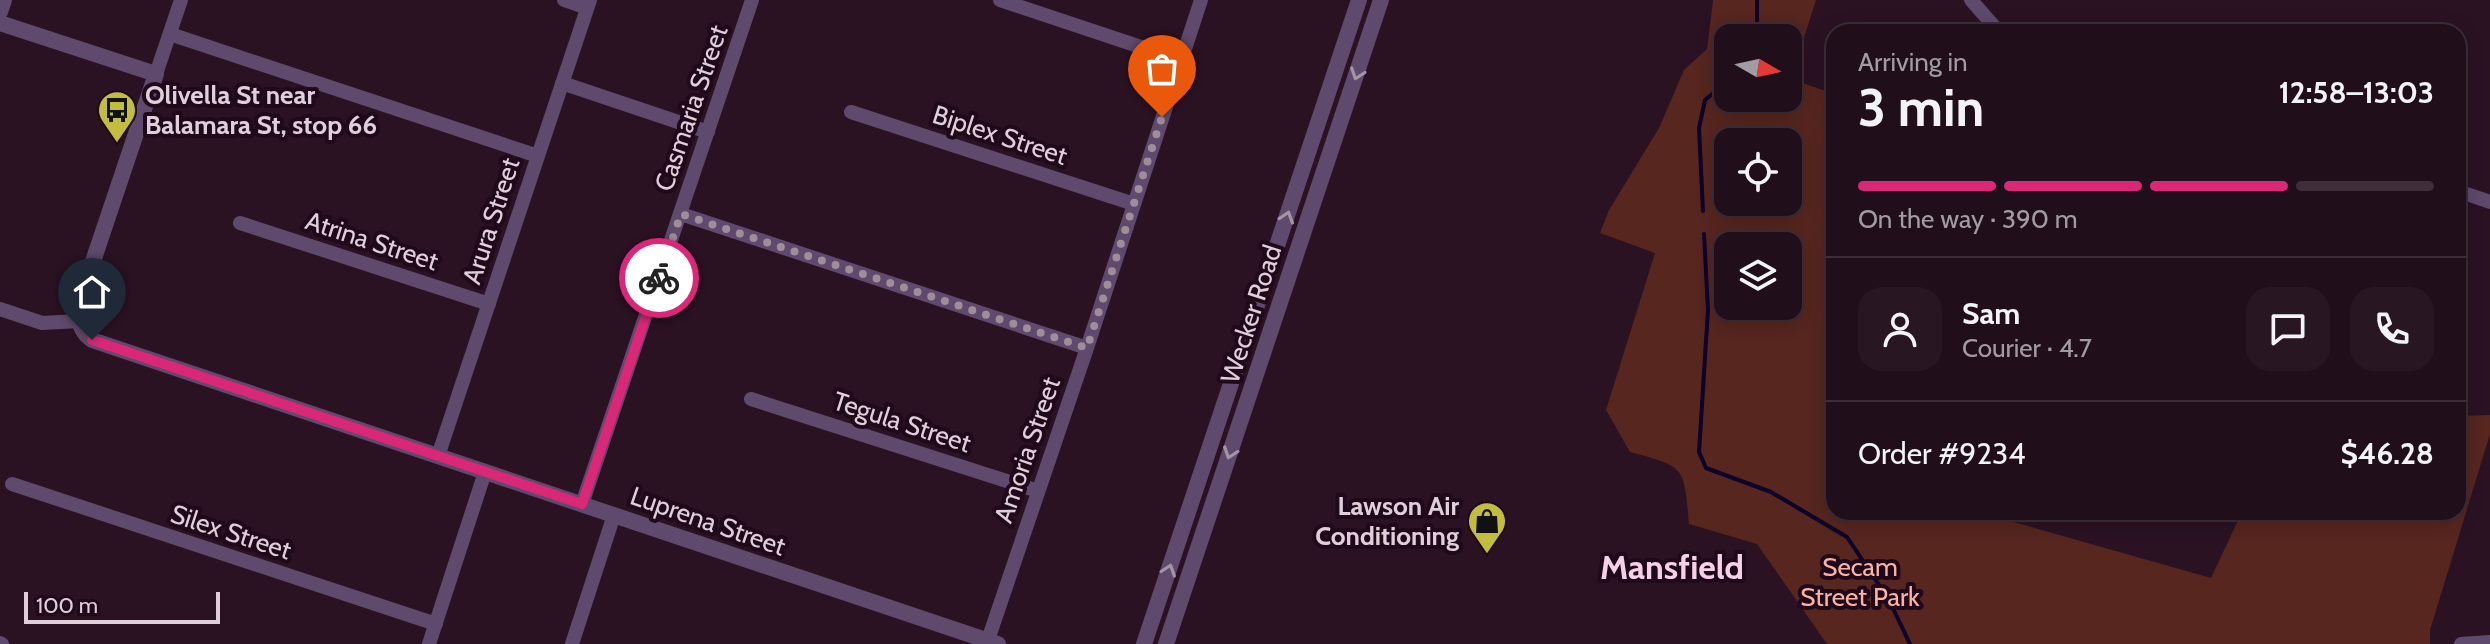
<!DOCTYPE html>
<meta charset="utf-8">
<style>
body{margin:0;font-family:Cabin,sans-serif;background:#281723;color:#f1f3f6;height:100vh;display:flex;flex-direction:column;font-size:30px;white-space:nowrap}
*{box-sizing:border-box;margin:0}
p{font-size:26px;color:#a29ca2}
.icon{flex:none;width:44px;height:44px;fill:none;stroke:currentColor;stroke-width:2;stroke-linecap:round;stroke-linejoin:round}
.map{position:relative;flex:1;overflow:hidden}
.side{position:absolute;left:1826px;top:24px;width:640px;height:496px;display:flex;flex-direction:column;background:#200e1a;border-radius:24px;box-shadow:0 4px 20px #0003,0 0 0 2px #3d2e39}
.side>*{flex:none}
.needle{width:52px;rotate:99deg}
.fabs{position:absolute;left:1714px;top:24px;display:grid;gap:16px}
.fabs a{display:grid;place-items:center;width:88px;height:88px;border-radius:16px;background:#200e1a;box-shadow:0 4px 20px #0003,0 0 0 2px #3d2e39;font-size:40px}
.scale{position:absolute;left:24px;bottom:20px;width:196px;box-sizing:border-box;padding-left:8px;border:4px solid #e0cfda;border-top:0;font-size:22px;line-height:28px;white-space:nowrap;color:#e0cfda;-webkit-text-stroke:6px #20091a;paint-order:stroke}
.pin{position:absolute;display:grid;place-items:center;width:68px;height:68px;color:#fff;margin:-82px -34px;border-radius:50% 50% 50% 0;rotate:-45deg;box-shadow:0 0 8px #0007}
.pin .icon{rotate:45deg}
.courier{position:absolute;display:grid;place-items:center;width:80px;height:80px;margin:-40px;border:6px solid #db2777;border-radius:50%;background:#fff;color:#222;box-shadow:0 2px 10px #0007}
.summary em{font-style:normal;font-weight:700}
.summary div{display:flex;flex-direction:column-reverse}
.summary{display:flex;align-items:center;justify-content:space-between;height:136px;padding:0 32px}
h1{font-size:52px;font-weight:700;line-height:60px}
.bar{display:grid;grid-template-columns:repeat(4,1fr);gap:12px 8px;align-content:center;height:96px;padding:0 32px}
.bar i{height:10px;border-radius:6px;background:#3d2e39}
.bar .on{background:#db2777}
.bar p{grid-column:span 4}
.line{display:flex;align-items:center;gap:20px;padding:0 32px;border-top:2px solid #3d2e39}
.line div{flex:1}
.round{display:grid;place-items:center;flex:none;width:84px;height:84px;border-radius:24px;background:#281723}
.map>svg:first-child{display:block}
</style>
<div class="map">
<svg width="2490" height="644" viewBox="0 0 2490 644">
<rect width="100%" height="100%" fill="#2a1223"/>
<!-- green -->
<path fill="#56261f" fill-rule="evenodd" d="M 1713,0 L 1816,0 L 1791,79 L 1834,94 L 1834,512 L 1978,512 L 2211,578 L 2242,512 L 2458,512 L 2458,416 L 2490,415 L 2490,434 L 2430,630 L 2430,644 L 1827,644 L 1757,544 L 1689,524 C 1684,466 1686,467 1630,452 L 1606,410 L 1655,253 L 1600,233 L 1609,210 L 1659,128 L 1684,70 L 1707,49 ZM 1728,38 L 1788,38 L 1788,98 L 1728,98 ZM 1728,142 L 1788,142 L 1788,202 L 1728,202 ZM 1788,246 L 1788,306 L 1728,306 L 1728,246 Z"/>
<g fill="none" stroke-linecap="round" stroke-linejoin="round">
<!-- stream -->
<path stroke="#0d022b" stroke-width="4" d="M 1757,0 L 1757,38
M 1703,211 L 1699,128 L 1705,100 L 1728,81
M 1704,234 L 1708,310 L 1699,452 L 1706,468 L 1771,492 L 1847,537 L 1889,600 L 1910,644"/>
<!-- minor -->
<path stroke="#5f496c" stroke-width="14" d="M 564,0 L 587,8
M 1000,0 L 1180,60
M 1971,0 L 1999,32
M 170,34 L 538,156
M 156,74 L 181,0
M 562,83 L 708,132
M 851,112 L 1134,204
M 2458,191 L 2490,202
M 681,214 L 1087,348
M 240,223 L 489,304
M 0,309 L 42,323 L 79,321
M 751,399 L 1038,491
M 438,456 L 590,0
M 12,484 L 436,624
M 582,504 L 752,0
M 988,640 L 1087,348 L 1201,0
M 0,643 L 2,644
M 429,644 L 485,472
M 572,644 L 614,515
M 2461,644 L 2490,642"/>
<!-- tertiary -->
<path stroke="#5f496c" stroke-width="16" d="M 0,12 L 4,0
M 0,23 L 156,74 L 79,303 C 77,318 79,331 92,340 L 998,644
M 1144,644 L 1359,0
M 1166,644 L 1381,0"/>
</g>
<!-- one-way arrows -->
<defs><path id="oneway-chevron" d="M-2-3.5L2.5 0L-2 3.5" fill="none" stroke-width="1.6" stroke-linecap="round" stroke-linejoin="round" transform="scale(2)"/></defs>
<g stroke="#a693a8">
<use href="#oneway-chevron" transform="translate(1357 74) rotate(109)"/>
<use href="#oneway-chevron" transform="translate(1287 217) rotate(-72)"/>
<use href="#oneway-chevron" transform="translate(1230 453) rotate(109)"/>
<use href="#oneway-chevron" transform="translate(1169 570) rotate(-71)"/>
</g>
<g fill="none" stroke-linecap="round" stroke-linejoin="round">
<!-- done -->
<path stroke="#a08d9a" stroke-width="8" stroke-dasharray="0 14.4" d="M 659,278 L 681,214 L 1087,348 L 1162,117"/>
<!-- route -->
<path stroke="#db2777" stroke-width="10" d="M 92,340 L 582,504 L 659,278"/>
</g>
<!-- icons -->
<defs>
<symbol id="bus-pin" viewBox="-11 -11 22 30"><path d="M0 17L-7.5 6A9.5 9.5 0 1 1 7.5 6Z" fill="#c3bd3f" stroke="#20091a"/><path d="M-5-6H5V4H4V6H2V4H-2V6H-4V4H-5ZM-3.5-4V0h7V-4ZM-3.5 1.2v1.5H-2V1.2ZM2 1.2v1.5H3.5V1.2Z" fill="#111"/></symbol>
<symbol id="shop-pin" viewBox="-11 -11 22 30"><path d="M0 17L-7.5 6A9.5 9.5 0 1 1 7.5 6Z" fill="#c3bd3f" stroke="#20091a"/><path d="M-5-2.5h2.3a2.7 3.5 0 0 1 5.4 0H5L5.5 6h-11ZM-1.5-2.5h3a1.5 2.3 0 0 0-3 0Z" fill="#111"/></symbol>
</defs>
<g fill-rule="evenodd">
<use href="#bus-pin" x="95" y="88" width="44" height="60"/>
<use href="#shop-pin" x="1465" y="499" width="44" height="60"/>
</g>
<g text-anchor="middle" stroke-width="8" stroke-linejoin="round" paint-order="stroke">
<!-- poi labels -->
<g font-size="26" font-weight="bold" fill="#e0cfda" stroke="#20091a" text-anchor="start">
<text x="145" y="104">Olivella St near<tspan x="145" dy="30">Balamara St, stop 66</tspan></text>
<text x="1459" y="515" text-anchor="end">Lawson Air<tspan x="1459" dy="30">Conditioning</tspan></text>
</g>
<!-- street labels -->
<g font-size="26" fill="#e0cfda" stroke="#20091a">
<text transform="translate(691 108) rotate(-71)" y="9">Casmaria Street</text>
<text transform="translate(1000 135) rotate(18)" y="9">Biplex Street</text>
<text transform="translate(491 221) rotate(-72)" y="9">Arura Street</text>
<text transform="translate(372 241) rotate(18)" y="9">Atrina Street</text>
<text transform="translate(1251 314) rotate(-72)" y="9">Wecker Road</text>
<text transform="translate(902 422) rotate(18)" y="9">Tegula Street</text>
<text transform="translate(1027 450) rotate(-71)" y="9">Amoria Street</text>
<text transform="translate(708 521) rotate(19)" y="9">Luprena Street</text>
<text transform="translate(231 532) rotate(18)" y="9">Silex Street</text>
</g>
<!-- park labels -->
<g font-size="26" fill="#fab2a5" stroke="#20091a">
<text x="1860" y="576">Secam<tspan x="1860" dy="30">Street Park</tspan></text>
</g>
<!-- district labels -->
<g font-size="34" font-weight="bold" fill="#f4d1e8" stroke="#20091a">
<text x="1672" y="579">Mansfield</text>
</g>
</g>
</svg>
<div class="fabs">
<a><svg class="needle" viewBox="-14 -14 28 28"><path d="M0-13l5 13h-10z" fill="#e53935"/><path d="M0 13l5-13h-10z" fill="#a29ca2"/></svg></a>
<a><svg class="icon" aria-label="locate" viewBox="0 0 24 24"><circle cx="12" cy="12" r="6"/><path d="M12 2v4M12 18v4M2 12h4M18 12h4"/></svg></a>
<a><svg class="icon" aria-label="layers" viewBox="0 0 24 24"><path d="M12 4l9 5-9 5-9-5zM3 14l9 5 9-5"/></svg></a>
</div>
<div class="scale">100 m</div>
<div class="pin" style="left:1162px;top:117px;background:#ea580c"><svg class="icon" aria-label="bag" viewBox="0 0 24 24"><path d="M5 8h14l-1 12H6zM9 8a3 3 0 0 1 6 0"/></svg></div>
<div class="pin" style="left:92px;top:340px;background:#1f2937"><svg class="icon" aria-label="home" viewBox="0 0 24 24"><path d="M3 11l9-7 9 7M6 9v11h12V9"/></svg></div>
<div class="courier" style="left:659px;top:278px"><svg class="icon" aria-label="bike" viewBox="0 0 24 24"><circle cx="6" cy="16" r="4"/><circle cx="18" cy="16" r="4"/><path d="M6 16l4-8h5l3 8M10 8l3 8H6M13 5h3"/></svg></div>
<section class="side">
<div class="summary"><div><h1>3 min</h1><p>Arriving in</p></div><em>12:58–13:03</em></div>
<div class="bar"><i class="on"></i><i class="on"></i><i class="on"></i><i></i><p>On the way · 390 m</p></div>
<div class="line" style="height:144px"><a class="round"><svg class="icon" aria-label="person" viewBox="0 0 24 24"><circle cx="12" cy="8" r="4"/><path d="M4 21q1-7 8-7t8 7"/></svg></a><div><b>Sam</b><p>Courier · 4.7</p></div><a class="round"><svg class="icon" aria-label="chat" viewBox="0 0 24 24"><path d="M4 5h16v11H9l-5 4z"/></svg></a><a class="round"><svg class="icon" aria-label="phone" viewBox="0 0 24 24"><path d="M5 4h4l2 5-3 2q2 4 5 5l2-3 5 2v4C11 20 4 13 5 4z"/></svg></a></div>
<div class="line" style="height:104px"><div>Order #9234</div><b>$46.28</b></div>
</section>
</div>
